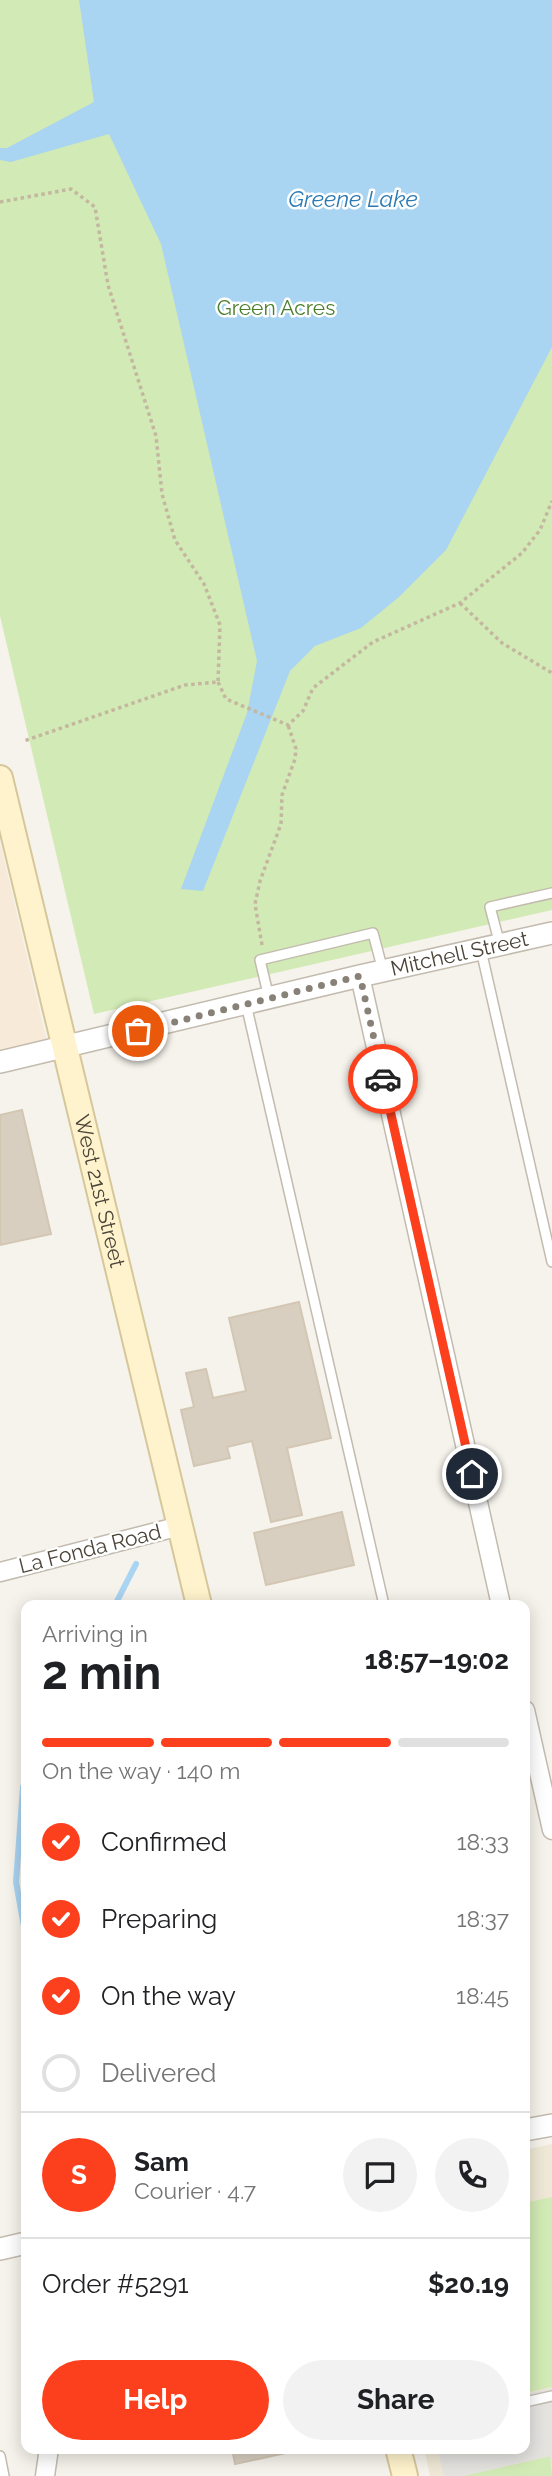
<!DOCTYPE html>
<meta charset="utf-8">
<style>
body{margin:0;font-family:Raleway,sans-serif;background:#f2f2f2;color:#202124;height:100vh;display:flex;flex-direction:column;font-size:26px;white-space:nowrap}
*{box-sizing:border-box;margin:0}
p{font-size:23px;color:#757577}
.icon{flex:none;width:38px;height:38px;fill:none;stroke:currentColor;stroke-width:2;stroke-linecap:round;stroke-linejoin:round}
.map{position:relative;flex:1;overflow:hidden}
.panel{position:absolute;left:21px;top:1600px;width:509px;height:854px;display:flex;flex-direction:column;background:#fff;border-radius:14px;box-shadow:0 4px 18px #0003}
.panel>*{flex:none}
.pin{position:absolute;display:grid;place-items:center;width:60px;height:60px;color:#fff;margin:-30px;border:4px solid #fff;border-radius:50%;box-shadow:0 2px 7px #0007}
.courier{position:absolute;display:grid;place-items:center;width:70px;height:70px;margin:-35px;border:5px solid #fc3f1d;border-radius:50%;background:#fff;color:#222;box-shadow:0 2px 9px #0007}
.summary em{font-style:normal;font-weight:700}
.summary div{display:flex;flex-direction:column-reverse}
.summary{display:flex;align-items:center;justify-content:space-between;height:119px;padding:0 21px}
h1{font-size:46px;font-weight:700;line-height:52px}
.bar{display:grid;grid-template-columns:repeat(4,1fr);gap:10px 7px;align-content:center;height:84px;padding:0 21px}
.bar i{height:9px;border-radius:5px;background:#e0e0e0}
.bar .selected{background:#fc3f1d}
.bar p{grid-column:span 4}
.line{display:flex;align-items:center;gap:18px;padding:0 21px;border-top:2px solid #e0e0e0}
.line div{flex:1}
.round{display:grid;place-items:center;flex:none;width:74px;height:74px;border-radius:37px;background:#f2f2f2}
ol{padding:0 21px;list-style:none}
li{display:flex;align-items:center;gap:21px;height:77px}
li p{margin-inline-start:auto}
li .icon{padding:7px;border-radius:50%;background:#fc3f1d;color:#fff;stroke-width:4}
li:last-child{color:#757577}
li i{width:38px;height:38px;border:4px solid #e0e0e0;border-radius:50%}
.action{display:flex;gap:14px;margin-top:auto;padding:14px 21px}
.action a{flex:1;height:80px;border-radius:42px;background:#fc3f1d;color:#fff;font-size:28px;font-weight:700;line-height:80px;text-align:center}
.action a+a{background:#f2f2f2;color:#202124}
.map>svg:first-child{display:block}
</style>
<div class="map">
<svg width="552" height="2476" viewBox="0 0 552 2476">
<rect width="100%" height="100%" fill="#f6f3ec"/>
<!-- commercial -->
<path fill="#f7ead8" d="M 0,842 L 47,1042 L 0,1052 Z"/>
<!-- education -->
<path fill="#efe8d6" d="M 552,2144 L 552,2476 L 430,2476 L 424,2448 L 525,2448 L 525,2150 Z"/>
<!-- green -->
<path fill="#d2eab5" d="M 0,0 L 552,0 L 552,910 L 94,1014 L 0,616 Z
M 552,2197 L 552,2387 L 525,2393 L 525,2203 Z
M 550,2456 L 552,2476 L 463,2476 Z"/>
<!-- parking -->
<path fill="#e5e3e0" d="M 552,2388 L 552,2465 L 550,2456 L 463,2476 L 444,2476 L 437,2448 L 525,2448 L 525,2394 Z"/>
<!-- water -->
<path fill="#a9d4f2" d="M 79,0 L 552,0 L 552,347 L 446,550 L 399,597 L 361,628 L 315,646 L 290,671 L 203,891 L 181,889 L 247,713 L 257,661 L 161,244 L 109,134 L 11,162 L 0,160 L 0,148 L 7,148 L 94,102 Z"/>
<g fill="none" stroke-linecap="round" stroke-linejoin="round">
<!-- stream -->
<path stroke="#a9d4f2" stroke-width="6" d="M 115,1605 L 136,1564
M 26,1781 L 23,1787 L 16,1882 L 26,1938"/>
</g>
<!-- building -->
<path fill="#d8cfc1" stroke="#d3c7b4" stroke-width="2" d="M 22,1110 L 51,1234 L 0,1245 L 0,1115 Z
M 299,1302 L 331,1438 L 287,1448 L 302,1515 L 271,1522 L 252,1441 L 227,1447 L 230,1458 L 194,1466 L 181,1410 L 194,1407 L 186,1373 L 206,1369 L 213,1398 L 246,1391 L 229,1318 Z
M 342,1512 L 354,1565 L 266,1585 L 254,1533 Z
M 232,2448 L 285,2448 L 286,2453 L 235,2464 Z"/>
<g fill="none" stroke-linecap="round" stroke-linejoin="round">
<defs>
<path id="service" d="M 500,945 L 490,907 L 552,893
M 481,950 L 552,1262
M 269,998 L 260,960 L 373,933 L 383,971
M 246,1004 L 384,1605
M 525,2402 L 552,2396
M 0,2456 L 4,2476"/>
<path id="minor" d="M 360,976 L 501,1605
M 0,1572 L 180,1526
M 525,1710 L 552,1830
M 45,2476 L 49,2448"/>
<g id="tertiary">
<path id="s1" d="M 0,1062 L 360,976 L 552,933"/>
<path d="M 525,2130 L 552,2125"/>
<path d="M 0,2249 L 26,2243"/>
</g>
<g id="secondary">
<path id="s2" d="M 0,778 L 199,1605"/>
<path d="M 398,2448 L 405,2476"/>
</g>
</defs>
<!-- service casing -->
<use href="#service" stroke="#c2bbae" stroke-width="12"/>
<!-- minor casing -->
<use href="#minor" stroke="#c2bbae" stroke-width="21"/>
<!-- tertiary casing -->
<use href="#tertiary" stroke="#c2bbae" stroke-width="24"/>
<!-- secondary casing -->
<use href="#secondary" stroke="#d6c79b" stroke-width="28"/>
<!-- path -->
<path stroke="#c4b79f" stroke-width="3.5" stroke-dasharray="3.5 3.5" stroke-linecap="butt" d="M 0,202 L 71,189 L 95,207 L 108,285 L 156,436 L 162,494 L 175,540 L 204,584 L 220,625 L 218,682 L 185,685 L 24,741
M 460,603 L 502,643 L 552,673
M 218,682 L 226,699 L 288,725 L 303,711 L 313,688 L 373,642 L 460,603 L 522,553 L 540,530 L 552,501
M 262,945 L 255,904 L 260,881 L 281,824 L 282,795 L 295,759 L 296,749 L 288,725"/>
<!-- service -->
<use href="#service" stroke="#fff" stroke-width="9"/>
<!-- minor -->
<use href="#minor" stroke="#fff" stroke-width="18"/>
<!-- tertiary -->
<use href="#tertiary" stroke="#fff" stroke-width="21"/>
<!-- secondary -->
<use href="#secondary" stroke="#fff3cd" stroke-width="24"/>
</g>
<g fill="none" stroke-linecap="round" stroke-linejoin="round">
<!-- done -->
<path stroke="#878178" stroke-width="7" stroke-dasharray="0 12.6" d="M 138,1031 L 360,976 L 383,1079"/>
<!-- route -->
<path stroke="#fc3f1d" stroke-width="9" d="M 383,1079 L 472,1474"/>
</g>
<g text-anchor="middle" stroke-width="5" stroke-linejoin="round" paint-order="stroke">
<!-- park labels -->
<g font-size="21" fill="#4a7f2a" stroke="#fff">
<text x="276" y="315">Green Acres</text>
</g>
<!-- street labels -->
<g font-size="21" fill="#4b4439" stroke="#fff">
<text dy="7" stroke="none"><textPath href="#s1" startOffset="472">Mitchell Street</textPath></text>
<text dy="7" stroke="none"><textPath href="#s2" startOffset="425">West 21st Street</textPath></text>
<text transform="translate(90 1549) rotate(-14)" y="7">La Fonda Road</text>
</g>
<!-- water labels -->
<g font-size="23" font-style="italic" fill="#2e7ab2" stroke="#fff">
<text x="353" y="207">Greene Lake</text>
</g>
</g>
</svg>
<div class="pin" style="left:138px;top:1031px;background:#ea580c"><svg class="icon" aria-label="bag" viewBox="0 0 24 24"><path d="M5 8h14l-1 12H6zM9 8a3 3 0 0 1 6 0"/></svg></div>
<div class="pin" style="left:472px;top:1474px;background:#1f2937"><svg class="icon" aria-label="home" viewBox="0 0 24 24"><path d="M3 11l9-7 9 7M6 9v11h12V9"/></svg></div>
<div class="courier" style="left:383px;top:1079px"><svg class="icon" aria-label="car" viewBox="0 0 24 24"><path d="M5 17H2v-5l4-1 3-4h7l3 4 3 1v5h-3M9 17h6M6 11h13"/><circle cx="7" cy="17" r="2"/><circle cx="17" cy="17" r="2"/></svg></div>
<section class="panel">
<div class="summary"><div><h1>2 min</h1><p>Arriving in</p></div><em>18:57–19:02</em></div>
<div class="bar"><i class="selected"></i><i class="selected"></i><i class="selected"></i><i></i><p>On the way · 140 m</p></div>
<ol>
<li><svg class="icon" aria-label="check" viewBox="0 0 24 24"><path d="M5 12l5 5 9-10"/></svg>Confirmed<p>18:33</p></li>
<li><svg class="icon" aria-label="check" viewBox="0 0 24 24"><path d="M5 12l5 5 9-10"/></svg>Preparing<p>18:37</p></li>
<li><svg class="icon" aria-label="check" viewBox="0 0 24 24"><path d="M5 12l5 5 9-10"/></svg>On the way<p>18:45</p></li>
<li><i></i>Delivered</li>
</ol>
<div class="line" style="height:126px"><b class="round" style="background:#fc3f1d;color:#fff">S</b><div><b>Sam</b><p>Courier · 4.7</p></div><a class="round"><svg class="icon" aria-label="chat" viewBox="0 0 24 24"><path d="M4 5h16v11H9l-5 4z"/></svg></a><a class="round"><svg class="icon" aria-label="phone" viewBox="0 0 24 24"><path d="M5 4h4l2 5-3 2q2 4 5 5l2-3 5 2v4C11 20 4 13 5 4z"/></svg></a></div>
<div class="line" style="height:91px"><div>Order #5291</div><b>$20.19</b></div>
<div class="action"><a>Help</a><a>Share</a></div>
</section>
</div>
